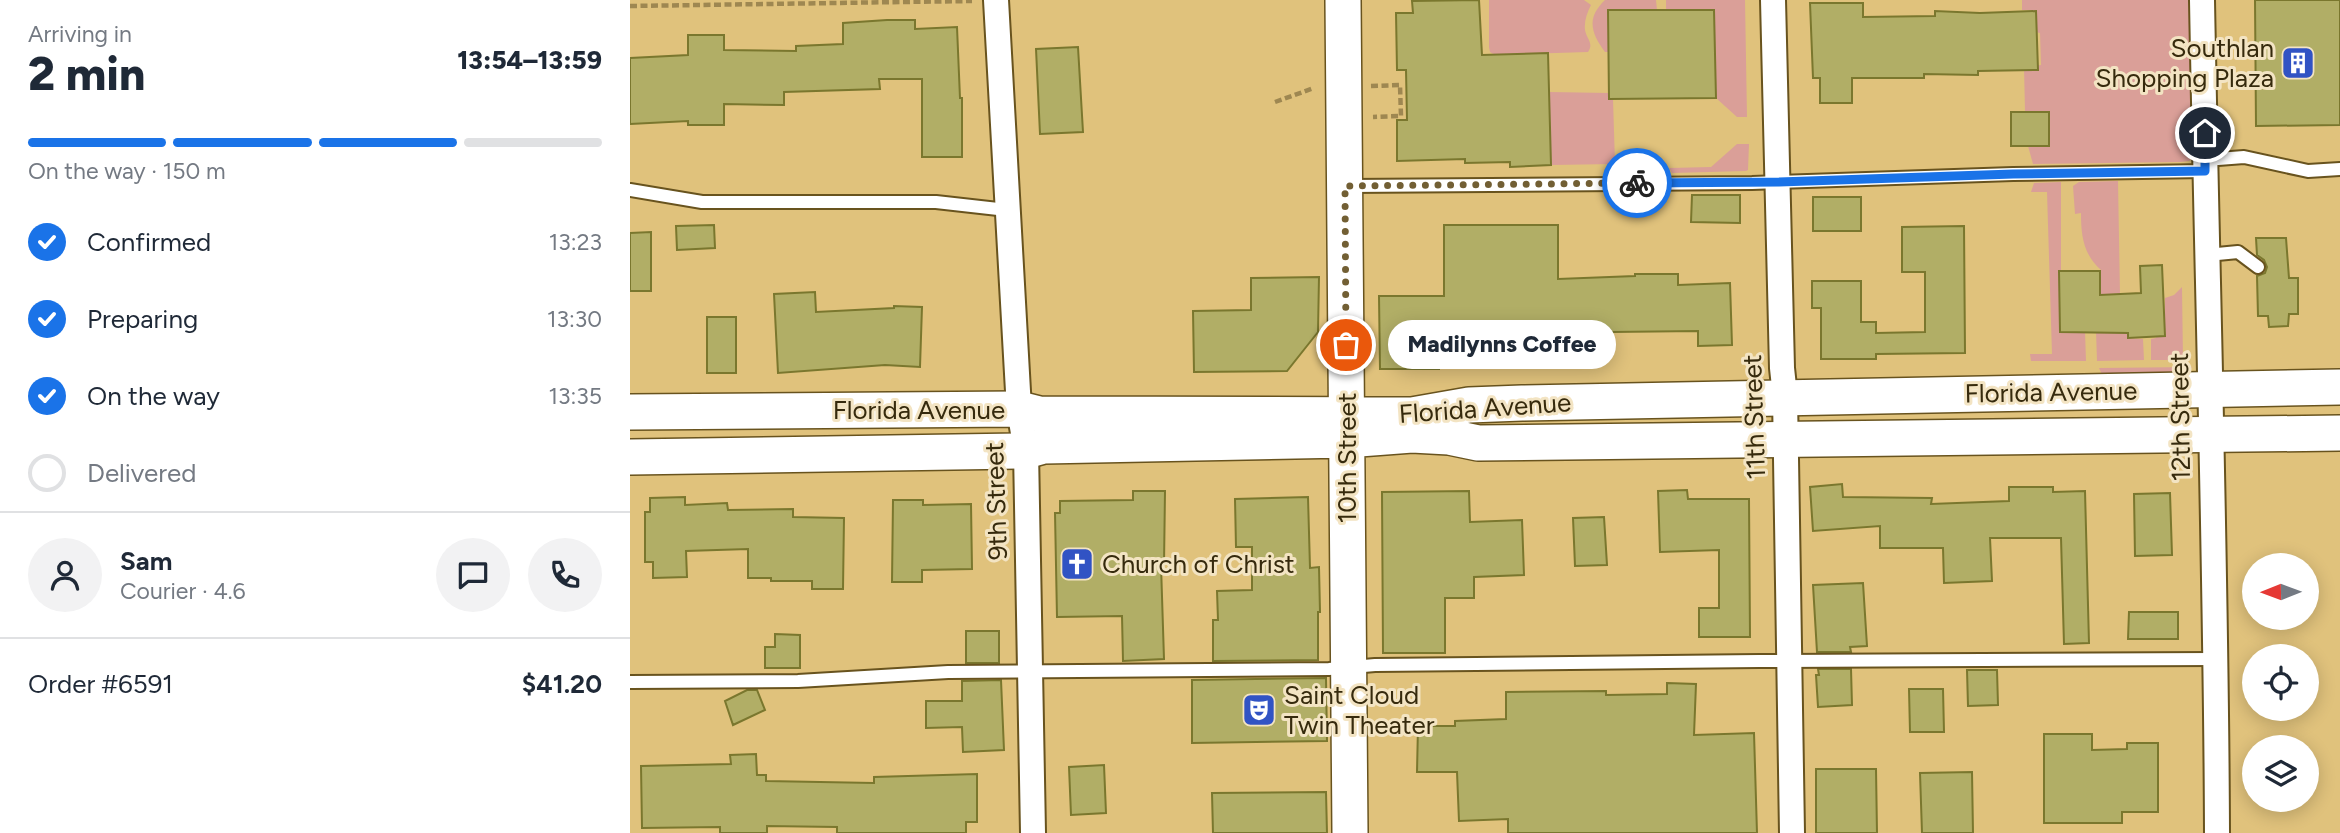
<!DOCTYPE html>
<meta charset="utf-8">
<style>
body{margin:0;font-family:Figtree,sans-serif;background:#f2f2f3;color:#1f2937;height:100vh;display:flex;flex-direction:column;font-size:26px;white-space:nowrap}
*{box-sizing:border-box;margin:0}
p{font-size:23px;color:#747a83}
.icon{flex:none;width:38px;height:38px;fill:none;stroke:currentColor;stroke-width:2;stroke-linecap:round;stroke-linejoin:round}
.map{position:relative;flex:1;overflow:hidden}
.panel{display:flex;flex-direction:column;background:#fff;width:630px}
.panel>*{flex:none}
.needle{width:46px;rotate:269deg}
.buttons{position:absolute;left:1612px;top:553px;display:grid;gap:14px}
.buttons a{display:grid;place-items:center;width:77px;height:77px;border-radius:50%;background:#fff;box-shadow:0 4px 18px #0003;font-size:35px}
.pin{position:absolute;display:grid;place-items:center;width:60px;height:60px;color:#fff;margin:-30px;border:4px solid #fff;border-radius:50%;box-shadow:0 2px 7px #0007}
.courier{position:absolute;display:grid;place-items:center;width:70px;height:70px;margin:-35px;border:5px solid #1a73e8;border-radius:50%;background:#fff;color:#222;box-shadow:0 2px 9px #0007}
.bubble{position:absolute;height:49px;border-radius:24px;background:#fff;box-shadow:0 4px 18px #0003;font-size:23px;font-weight:800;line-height:49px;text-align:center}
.head em{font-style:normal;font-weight:800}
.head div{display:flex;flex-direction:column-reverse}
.head{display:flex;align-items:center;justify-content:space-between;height:119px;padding:0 28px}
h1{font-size:46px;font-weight:800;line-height:52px}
.bar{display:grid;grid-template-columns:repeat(4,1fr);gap:10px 7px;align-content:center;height:84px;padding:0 28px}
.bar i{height:9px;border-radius:5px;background:#e0e1e3}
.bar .current{background:#1a73e8}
.bar p{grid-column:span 4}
.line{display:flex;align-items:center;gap:18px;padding:0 28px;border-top:2px solid #e0e1e3}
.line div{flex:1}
.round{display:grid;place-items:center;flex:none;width:74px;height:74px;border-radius:37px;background:#f2f2f3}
ol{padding:0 28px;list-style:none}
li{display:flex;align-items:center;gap:21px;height:77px}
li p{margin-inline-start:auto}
li .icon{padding:7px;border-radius:50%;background:#1a73e8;color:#fff;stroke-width:4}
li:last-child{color:#747a83}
li i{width:38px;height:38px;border:4px solid #e0e1e3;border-radius:50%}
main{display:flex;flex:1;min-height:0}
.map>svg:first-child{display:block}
</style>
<main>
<section class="panel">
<div class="head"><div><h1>2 min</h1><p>Arriving in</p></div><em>13:54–13:59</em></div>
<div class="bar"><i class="current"></i><i class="current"></i><i class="current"></i><i></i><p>On the way · 150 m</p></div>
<ol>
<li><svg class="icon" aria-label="check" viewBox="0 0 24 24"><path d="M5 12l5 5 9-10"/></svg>Confirmed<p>13:23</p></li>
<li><svg class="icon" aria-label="check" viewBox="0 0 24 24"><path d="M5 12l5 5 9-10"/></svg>Preparing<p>13:30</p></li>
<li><svg class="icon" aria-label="check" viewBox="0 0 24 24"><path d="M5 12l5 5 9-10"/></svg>On the way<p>13:35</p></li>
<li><i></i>Delivered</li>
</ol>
<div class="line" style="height:126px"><a class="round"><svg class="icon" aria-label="person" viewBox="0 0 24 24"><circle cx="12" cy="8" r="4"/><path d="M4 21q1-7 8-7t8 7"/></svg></a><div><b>Sam</b><p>Courier · 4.6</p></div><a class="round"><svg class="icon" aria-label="chat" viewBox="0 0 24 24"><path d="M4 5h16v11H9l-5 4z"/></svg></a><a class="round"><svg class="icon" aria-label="phone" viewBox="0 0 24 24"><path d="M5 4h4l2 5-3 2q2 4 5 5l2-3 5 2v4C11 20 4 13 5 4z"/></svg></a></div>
<div class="line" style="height:91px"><div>Order #6591</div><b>$41.20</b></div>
</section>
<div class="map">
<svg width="1710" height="833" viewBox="0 0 1710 833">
<rect width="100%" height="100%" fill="#e0c27c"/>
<!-- green -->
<path fill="#da9f98" d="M 859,0 L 954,0 L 961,5 C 957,13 954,21 955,30 C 957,40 964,43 958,52 L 865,55 L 860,52 L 859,47 Z
M 975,0 L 1026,0 L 1027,10 L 978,10 L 978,52 L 975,52 C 961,33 956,18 975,0 Z
M 1036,0 L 1115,0 L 1117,117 L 1107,117 L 1086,98 L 1084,11 L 1036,10 Z
M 1392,0 L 1561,0 L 1563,157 L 1559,161 L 1551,162 L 1403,164 L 1398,146 L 1420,145 L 1419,111 L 1395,111 L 1394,67 L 1411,65 L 1410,33 L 1405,32 L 1401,10 L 1392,10 Z
M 919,92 L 979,93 L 979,99 L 983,99 L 985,164 L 921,165 Z
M 1107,144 L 1119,144 L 1118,170 L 1116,171 L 1042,173 L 1039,168 L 1081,167 Z
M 1488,181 L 1490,295 L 1496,295 L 1498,338 L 1513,339 L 1514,360 L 1467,361 L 1466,331 L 1471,330 L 1471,270 C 1453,254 1451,235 1451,213 L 1445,214 L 1443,186 L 1449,182 Z
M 1431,182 L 1431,271 L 1455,331 L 1456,361 L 1401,361 L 1400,354 L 1422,354 L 1417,192 L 1401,192 L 1404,183 Z
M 1552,287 L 1553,360 L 1521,360 L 1521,339 L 1526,338 L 1526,330 L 1535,330 L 1535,298 L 1544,295 Z
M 1562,367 L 1553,380 L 1476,383 L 1469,368 Z"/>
<!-- building -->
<path fill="#b1ae66" stroke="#7a772e" stroke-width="2" d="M 849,0 L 852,55 L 918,53 L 921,165 L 880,167 L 880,162 L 835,163 L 835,159 L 767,161 L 767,120 L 777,120 L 776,70 L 767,70 L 766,13 L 783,13 L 782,1 Z
M 1625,0 L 1710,0 L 1710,125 L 1626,126 Z
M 1180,3 L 1233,3 L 1233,17 L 1305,16 L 1305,11 L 1350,13 L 1406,11 L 1408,70 L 1348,71 L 1348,75 L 1294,74 L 1294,78 L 1222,78 L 1222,103 L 1190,103 L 1190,78 L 1183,78 Z
M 978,10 L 1084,10 L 1086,98 L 979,99 Z
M 257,20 L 285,20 L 285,29 L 327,27 L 330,98 L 332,98 L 332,157 L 292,157 L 292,79 L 249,79 L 250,89 L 154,92 L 154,105 L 94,104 L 94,125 L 58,125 L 58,121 L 0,124 L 0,58 L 58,55 L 58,35 L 94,35 L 94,50 L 166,51 L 166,46 L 213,44 L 213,23 Z
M 448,47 L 453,132 L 410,134 L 406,49 Z
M 1381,112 L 1419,112 L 1419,146 L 1381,146 Z
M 1062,195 L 1110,195 L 1110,223 L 1061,222 Z
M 1183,197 L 1231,197 L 1231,231 L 1183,231 Z
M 84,225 L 85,248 L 47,250 L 46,226 Z
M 814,225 L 928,225 L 928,279 L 1005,276 L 1005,274 L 1048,274 L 1048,285 L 1100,283 L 1102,345 L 1068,346 L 1068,331 L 809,334 L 809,369 L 750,369 L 749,296 L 814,296 Z
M 1334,226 L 1335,353 L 1246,354 L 1246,359 L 1191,359 L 1191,308 L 1182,308 L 1182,281 L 1231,281 L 1231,322 L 1246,322 L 1246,333 L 1295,332 L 1295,272 L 1272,272 L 1272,227 Z
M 21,232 L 21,291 L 0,291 L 0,233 Z
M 1626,238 L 1656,238 L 1659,278 L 1668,278 L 1668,314 L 1659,314 L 1658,326 L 1639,327 L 1638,316 L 1628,316 L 1627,276 L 1635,273 L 1637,267 L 1634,260 L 1627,255 Z
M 1532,265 L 1535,336 L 1498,338 L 1498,333 L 1430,332 L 1429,271 L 1470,271 L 1470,295 L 1511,293 L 1510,266 Z
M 689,277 L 688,332 L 657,371 L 564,372 L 563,311 L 621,310 L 621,278 Z
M 185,292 L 186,312 L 264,308 L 264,306 L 292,307 L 290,367 L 255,365 L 148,373 L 144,294 Z
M 77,317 L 106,317 L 106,373 L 77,373 Z
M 1212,484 L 1213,497 L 1302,498 L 1301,504 L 1379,501 L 1379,487 L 1423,487 L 1423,492 L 1455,491 L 1459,643 L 1434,644 L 1431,538 L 1360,538 L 1362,581 L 1314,583 L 1313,548 L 1250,548 L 1250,526 L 1183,531 L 1180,487 Z
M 1057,490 L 1058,499 L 1119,499 L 1120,637 L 1069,637 L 1069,608 L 1089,608 L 1089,550 L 1030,552 L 1028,491 Z
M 503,491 L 535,491 L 534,565 L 531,565 L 534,659 L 493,661 L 492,616 L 427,617 L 425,513 L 430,513 L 430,501 L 503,500 Z
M 839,491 L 840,522 L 892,520 L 894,575 L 844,577 L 844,598 L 815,598 L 815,653 L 753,653 L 752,492 Z
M 1540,493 L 1542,555 L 1505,556 L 1504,494 Z
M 55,497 L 55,505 L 97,503 L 98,510 L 163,509 L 163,517 L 214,518 L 213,589 L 182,589 L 182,581 L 141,581 L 141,578 L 118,578 L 118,549 L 56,551 L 57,577 L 23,578 L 23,562 L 15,562 L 15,512 L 20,512 L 20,498 Z
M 678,497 L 680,568 L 689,567 L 690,612 L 688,612 L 688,660 L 583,661 L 583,620 L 588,620 L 587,591 L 622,590 L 622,547 L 606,547 L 605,499 Z
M 263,500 L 293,500 L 293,505 L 341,504 L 342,569 L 292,570 L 292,582 L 262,582 Z
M 974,517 L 977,565 L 945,566 L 943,518 Z
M 1233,583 L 1237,646 L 1220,647 L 1221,652 L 1187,652 L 1183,585 Z
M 1499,612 L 1548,612 L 1548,639 L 1498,639 Z
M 336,631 L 369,631 L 369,663 L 336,663 Z
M 145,634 L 170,635 L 170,668 L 135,668 L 135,647 L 145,647 Z
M 1188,669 L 1221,669 L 1222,705 L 1188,707 L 1186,675 L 1189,675 Z
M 1337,670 L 1367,670 L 1368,705 L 1338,706 Z
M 696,678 L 697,741 L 562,743 L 562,680 Z
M 371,680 L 374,750 L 333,752 L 332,727 L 296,728 L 296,701 L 332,701 L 332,681 Z
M 1037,683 L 1066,684 L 1064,735 L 1124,733 L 1127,833 L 878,833 L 878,819 L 829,821 L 827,772 L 787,772 L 788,726 L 825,726 L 825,721 L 876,719 L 876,692 L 976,691 L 976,695 L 1037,694 Z
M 1279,689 L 1313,689 L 1314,732 L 1280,732 Z
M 117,690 L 127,690 L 135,710 L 103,725 L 95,701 Z
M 1414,734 L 1462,734 L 1462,750 L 1497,749 L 1497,743 L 1528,743 L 1528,812 L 1492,812 L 1492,823 L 1414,823 Z
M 126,754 L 127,775 L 136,775 L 136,781 L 244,783 L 244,777 L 347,774 L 347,822 L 336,822 L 336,833 L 207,833 L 207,827 L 137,826 L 137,833 L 90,833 L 90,827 L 12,828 L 11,766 L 101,764 L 100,755 Z
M 474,765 L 476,813 L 441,815 L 439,767 Z
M 1186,769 L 1246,769 L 1247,833 L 1186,833 Z
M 1342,772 L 1343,833 L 1292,833 L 1290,773 Z
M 696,792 L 697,833 L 583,833 L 582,793 Z"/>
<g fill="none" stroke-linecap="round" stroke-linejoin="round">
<defs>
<path id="lane" d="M 1575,160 L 1614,157 L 1678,171 L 1710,169
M 718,186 L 1122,183 L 1383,174 L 1575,171
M 0,190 L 72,202 L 306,202 L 377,210
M 1577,255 L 1608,252 L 1628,267
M 0,682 L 168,681 L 318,672 L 699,669 L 745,665 L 1129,661 L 1586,659"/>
<path id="street" d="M 366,0 L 389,409 L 396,451 L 403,833
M 1143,0 L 1152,368 L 1155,396 L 1162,833
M 1572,0 C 1577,278 1586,555 1587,833"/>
<path id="secondary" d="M 713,0 L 720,833
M 0,412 L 389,409 L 409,414 L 782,415 L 839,405 L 892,403 L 1710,387
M 0,457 L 396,451 L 414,446 L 716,440 L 782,435 L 819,437 L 848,443 L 1710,433"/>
</defs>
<!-- lane casing -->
<use href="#lane" stroke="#68531e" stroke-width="16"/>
<!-- street casing -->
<use href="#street" stroke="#68531e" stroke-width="28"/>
<!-- secondary casing -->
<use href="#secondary" stroke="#68531e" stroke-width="38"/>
<!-- path -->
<path stroke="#9e8751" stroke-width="4.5" stroke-dasharray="7 3.5" stroke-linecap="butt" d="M 0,6 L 342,1
M 741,86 L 770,85 L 771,116 L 743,117
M 645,102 L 684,88"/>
<!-- lane -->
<use href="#lane" stroke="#fff" stroke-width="12"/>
<!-- street -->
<use href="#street" stroke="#fff" stroke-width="24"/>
<!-- secondary -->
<use href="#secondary" stroke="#fff" stroke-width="35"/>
</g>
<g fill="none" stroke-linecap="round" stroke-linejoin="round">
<!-- done -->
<path stroke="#725f34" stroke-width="7" stroke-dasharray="0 12.6" d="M 716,345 L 715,186 L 1007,183"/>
<!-- route -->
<path stroke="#1a73e8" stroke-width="9" d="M 1007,183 L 1149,182 L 1383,174 L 1575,171 L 1575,133"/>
</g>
<!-- icons -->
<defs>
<symbol id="building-square" viewBox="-11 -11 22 22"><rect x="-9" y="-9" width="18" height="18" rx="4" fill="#3153c4" stroke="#f3e4c3"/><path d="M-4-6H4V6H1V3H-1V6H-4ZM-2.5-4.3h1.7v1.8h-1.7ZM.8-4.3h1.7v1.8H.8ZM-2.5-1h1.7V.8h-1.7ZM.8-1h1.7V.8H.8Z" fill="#fff"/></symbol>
<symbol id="church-square" viewBox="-11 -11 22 22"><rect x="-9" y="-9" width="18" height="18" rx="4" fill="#3153c4" stroke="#f3e4c3"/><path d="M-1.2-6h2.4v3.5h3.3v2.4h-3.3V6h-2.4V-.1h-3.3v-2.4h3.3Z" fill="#fff"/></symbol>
<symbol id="theatre-square" viewBox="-11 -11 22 22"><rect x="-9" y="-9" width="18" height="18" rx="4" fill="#3153c4" stroke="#f3e4c3"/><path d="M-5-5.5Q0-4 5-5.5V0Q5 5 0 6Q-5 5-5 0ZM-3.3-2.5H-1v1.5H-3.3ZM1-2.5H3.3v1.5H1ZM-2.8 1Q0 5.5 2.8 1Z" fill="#fff"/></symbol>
</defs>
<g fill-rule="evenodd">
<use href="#building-square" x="1649" y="44" width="38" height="38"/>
<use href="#church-square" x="428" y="545" width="38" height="38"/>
<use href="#theatre-square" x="610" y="691" width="38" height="38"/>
</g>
<g text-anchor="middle" stroke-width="6" stroke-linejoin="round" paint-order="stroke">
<!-- poi labels -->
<g font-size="26" fill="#362a0d" stroke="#f3e4c3" text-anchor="start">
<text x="1644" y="57" text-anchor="end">Southlan<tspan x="1644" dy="30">Shopping Plaza</tspan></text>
<text x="472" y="573">Church of Christ</text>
<text x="654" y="704">Saint Cloud<tspan x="654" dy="30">Twin Theater</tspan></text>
</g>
<!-- street labels -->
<g font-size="26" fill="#362a0d" stroke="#f3e4c3">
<text transform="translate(1421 392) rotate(-1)" y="9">Florida Avenue</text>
<text transform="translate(855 408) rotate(-4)" y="9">Florida Avenue</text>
<text x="289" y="419">Florida Avenue</text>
<text transform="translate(1124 417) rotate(-92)" y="9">11th Street</text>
<text transform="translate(1550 417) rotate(-91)" y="9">12th Street</text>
<text transform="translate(717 458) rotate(-90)" y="9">10th Street</text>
<text transform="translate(366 501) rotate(-92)" y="9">9th Street</text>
</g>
</g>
</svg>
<div class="buttons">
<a><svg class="needle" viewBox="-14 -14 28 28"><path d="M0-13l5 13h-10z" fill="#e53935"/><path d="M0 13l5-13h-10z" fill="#747a83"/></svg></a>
<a><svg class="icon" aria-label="locate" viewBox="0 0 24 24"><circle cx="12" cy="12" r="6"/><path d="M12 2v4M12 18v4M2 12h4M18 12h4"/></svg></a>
<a><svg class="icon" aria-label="layers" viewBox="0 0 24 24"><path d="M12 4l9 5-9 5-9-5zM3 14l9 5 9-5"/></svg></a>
</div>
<div class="pin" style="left:716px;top:345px;background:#ea580c"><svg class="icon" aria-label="bag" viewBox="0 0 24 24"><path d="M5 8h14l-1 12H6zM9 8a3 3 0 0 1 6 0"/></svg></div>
<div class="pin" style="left:1575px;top:133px;background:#1f2937"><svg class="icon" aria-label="home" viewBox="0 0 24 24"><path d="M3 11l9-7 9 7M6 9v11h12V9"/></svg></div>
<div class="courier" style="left:1007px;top:183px"><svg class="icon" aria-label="bike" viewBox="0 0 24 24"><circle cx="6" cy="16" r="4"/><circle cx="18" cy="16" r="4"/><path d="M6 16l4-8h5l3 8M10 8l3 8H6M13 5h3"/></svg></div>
<div class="bubble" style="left:758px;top:320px;width:228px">Madilynns Coffee</div>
</div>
</main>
